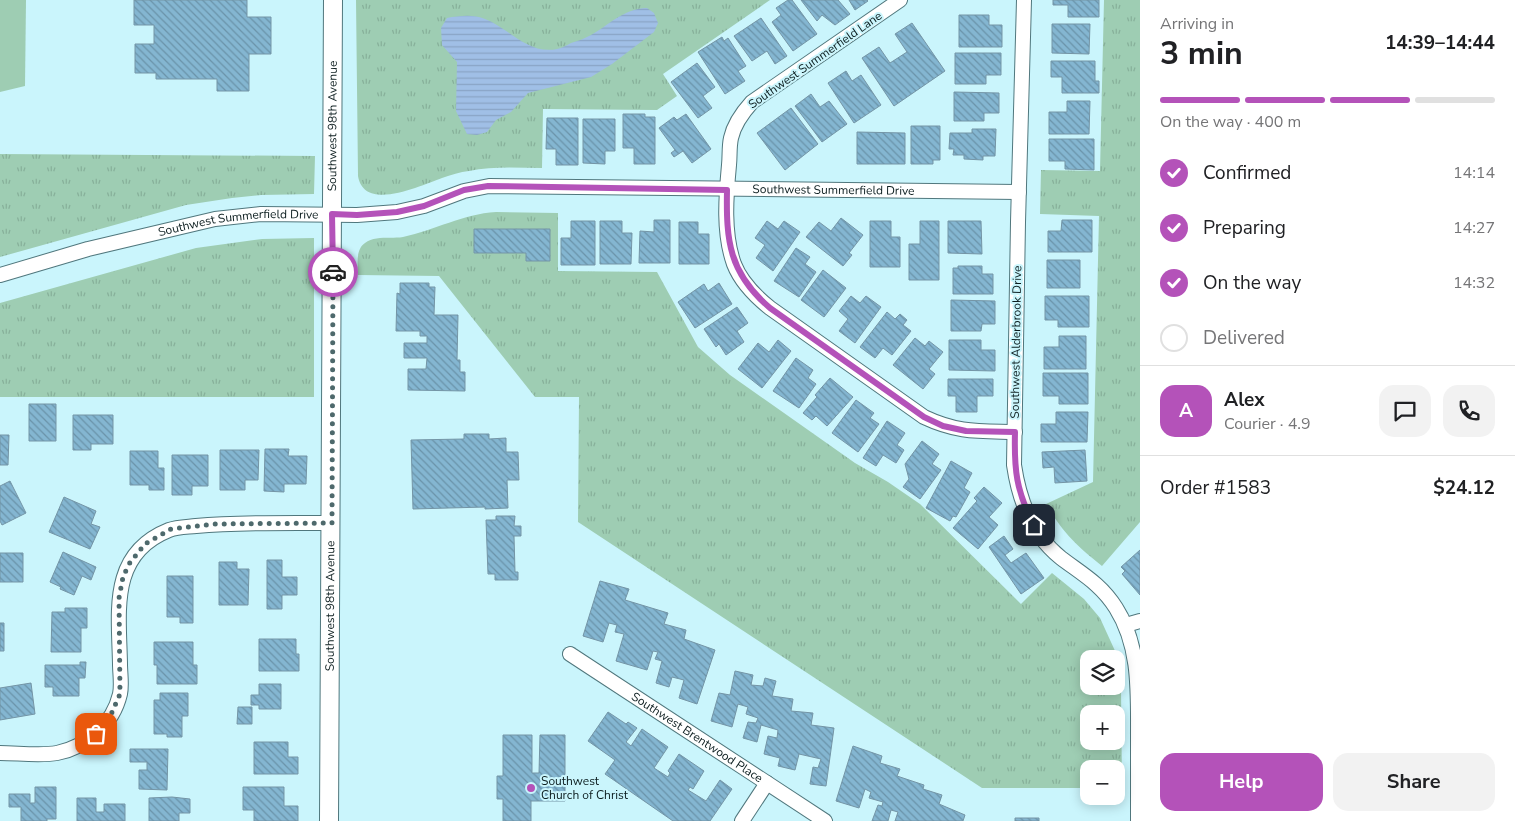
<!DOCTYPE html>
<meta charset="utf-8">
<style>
body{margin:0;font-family:"Nunito Sans",sans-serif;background:#f2f2f2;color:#202124;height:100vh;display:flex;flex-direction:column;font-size:19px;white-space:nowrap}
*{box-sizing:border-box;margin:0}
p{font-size:16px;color:#757577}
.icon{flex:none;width:28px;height:28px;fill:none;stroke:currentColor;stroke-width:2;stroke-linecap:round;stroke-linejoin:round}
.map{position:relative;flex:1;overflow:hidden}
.sheet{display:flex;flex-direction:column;background:#fff;width:375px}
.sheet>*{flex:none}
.controls{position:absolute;left:1080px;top:650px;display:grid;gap:10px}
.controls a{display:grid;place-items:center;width:45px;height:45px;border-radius:10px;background:#fff;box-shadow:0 2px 12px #0003;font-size:25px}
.pin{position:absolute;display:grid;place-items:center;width:42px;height:42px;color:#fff;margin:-21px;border-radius:10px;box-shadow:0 2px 8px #0006}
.courier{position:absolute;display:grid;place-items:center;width:50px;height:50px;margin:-25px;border:4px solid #b452b9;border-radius:50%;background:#fff;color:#222;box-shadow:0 1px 6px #0007}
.overview em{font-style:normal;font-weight:700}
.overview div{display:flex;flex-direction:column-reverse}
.overview{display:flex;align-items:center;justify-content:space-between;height:85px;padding:0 20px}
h1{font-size:32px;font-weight:700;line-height:38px}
.bar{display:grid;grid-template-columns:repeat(4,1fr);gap:8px 5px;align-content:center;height:60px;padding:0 20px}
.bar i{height:6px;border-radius:4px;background:#e0e0e0}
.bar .current{background:#b452b9}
.bar p{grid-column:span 4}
.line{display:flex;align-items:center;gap:12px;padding:0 20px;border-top:1px solid #e0e0e0}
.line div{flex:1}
.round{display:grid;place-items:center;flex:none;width:52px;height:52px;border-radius:15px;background:#f2f2f2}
ol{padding:0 20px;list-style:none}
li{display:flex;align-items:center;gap:15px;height:55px}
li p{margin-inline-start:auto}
li .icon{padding:5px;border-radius:50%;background:#b452b9;color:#fff;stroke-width:4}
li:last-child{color:#757577}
li i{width:28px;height:28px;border:2px solid #e0e0e0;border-radius:50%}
.action{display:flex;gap:10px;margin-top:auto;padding:10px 20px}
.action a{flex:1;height:58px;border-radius:15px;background:#b452b9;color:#fff;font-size:20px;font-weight:700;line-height:58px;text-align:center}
.action a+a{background:#f2f2f2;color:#202124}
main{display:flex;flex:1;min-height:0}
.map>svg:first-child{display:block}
</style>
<main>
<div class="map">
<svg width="1140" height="821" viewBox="0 0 1140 821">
<defs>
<pattern id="grass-tufts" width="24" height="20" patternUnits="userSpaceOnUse" patternTransform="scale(1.25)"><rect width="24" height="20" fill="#9ecdb3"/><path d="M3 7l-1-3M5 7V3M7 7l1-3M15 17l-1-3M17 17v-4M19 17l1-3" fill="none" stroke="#87b09a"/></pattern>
<pattern id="water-rules" width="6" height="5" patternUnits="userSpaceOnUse" patternTransform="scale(1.25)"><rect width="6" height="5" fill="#a0bfe6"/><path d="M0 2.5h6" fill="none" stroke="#89a4c5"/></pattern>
<pattern id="building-back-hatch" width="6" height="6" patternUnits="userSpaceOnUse" patternTransform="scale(1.25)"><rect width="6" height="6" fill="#84b6d1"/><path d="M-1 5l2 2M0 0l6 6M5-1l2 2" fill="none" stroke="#6a93a9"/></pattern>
</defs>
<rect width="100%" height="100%" fill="#caf5fc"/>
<!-- grass -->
<path fill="url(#grass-tufts)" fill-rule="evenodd" d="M 356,0 L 770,0 L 663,74 L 677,96 L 657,110 L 543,109 L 542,168 C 518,168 492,166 469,171 C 460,172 451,175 442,178 C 422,185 364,213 358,176 Z
M 1104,0 L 1140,0 L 1140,522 L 1102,566 C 1076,545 1063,533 1046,504 L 1093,482 L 1099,216 L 1040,214 L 1041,170 L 1100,171 Z
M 0,154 L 315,156 L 314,194 L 261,195 L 232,198 L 186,205 L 0,257 Z
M 496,212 L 558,213 L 558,271 L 657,272 L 698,347 L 730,375 L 855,463 L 888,482 L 920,504 L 1021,604 L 1052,573 L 1084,599 L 1100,618 L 1116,653 L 1121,689 L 1122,787 L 1116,787 L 1116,769 L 1089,769 L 1089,788 L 982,788 L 578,522 L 579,397 L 535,397 L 439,276 L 358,275 C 358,265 355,250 365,243 C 375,235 391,239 403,237 C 435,230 463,214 496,212 ZM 1089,659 L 1116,659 L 1116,686 L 1089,686 ZM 1089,714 L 1116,714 L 1116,741 L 1089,741 Z
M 314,238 L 314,397 L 0,397 L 0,303 L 196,248 L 262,239 Z"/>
<!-- garden -->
<path fill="#9ecdb3" d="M 0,0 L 26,0 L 25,86 L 0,92 Z"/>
<!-- water -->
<path fill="url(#water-rules)" d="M 647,8 L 654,13 L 658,23 L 654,32 L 612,64 L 591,77 L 528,93 L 511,112 L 496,120 L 487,132 L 477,135 L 467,134 L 456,111 L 457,62 L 442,45 L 441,28 L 447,18 C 459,16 473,14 485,19 C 509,28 528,55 557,49 C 562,48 567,45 571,43 C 577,41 584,39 589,36 C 610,25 622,9 647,8 Z"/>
<!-- building -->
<path fill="url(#building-back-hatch)" stroke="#7495a6" d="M 134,0 L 247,0 L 247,17 L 271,17 L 271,54 L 249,54 L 249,91 L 217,91 L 217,79 L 156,79 L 156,73 L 135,73 L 135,44 L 154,44 L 154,25 L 134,25 Z
M 788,0 L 792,0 L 817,34 L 793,51 L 772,22 L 781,15 L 776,8 Z
M 801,0 L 838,0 L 850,14 L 835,25 L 822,15 L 817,21 Z
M 849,0 L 867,0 L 868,1 L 855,10 Z
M 1053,0 L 1099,0 L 1099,17 L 1068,17 L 1068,5 L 1053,5 Z
M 959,15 L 989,15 L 989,25 L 1002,25 L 1002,47 L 959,47 Z
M 761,18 L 787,56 L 775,64 L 767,51 L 752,61 L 734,36 Z
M 912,23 L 945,71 L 894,106 L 862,58 L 879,47 L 890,63 L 907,52 L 895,34 Z
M 1052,24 L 1090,24 L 1089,54 L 1052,53 Z
M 722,37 L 724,41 L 728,38 L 746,66 L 738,71 L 745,81 L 725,94 L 698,52 Z
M 955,53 L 1001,53 L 1001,75 L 986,75 L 986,84 L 955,84 Z
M 1051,61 L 1095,61 L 1095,81 L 1099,81 L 1099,93 L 1062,93 L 1062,77 L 1051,77 Z
M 697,63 L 715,87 L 703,96 L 712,108 L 698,118 L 671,82 Z
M 846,71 L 852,81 L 861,75 L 881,105 L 854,123 L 828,83 Z
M 954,92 L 999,93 L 999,113 L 984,113 L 984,121 L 954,121 Z
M 811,94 L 820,107 L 829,101 L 847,124 L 822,142 L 795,106 Z
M 1067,101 L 1090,101 L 1089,134 L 1049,134 L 1049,112 L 1067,112 Z
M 791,108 L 818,144 L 785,170 L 757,133 Z
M 623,114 L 645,114 L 645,117 L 655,117 L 655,164 L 634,164 L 634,148 L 623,148 Z
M 686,114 L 711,149 L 692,163 L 683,151 L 674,157 L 671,153 L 675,150 L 659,128 L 674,117 L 677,120 Z
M 547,118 L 578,118 L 578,165 L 556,165 L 556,149 L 546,149 Z
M 583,119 L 615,119 L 615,151 L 605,151 L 605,164 L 583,163 Z
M 911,126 L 940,126 L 940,160 L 933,160 L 933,164 L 911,164 Z
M 972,129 L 996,129 L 995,156 L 983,156 L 983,160 L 964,159 L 964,155 L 953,155 L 954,149 L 949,149 L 950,133 L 972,133 Z
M 857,132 L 905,133 L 905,164 L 857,164 Z
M 1049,139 L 1094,139 L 1094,170 L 1065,169 L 1065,161 L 1049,161 Z
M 841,218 L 863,235 L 849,253 L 852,255 L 843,266 L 806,237 L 819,222 L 831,231 Z
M 654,220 L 670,220 L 670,263 L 639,263 L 640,231 L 654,232 Z
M 1062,220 L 1092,220 L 1092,252 L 1048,252 L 1048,231 L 1061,231 Z
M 571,221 L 595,221 L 595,265 L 561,265 L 561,238 L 571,238 Z
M 600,221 L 622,221 L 622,233 L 632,233 L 631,264 L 600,264 Z
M 767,221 L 778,229 L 784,221 L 800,232 L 773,271 L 756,258 L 765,245 L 755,238 Z
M 870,221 L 891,221 L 891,237 L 900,237 L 900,267 L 870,267 Z
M 920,221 L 939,221 L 939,280 L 909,280 L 909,244 L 920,244 Z
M 948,221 L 981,221 L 982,254 L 948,253 Z
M 679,222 L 698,222 L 698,234 L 709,234 L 709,264 L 679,264 Z
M 474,229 L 550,229 L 550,261 L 526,261 L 526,253 L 474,253 Z
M 796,248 L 810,257 L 805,264 L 816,272 L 799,297 L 774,281 Z
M 1047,260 L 1080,260 L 1080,288 L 1047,288 Z
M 958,266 L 982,266 L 982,274 L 993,274 L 993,294 L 953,294 L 953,268 L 958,268 Z
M 823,270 L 846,288 L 824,317 L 801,300 Z
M 400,283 L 429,283 L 429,287 L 435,287 L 434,315 L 458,315 L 457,360 L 460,360 L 460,372 L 465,372 L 465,391 L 408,390 L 408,369 L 426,369 L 427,358 L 404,358 L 404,343 L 427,343 L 427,336 L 420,336 L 420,331 L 396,331 L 397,293 L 400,294 Z
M 719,283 L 732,304 L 695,328 L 678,302 L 704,284 L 708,291 Z
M 851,296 L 860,303 L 866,296 L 881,307 L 855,343 L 839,331 L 848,319 L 839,311 Z
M 1045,296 L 1089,296 L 1089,327 L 1058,327 L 1058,320 L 1045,320 Z
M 951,300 L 995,301 L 995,324 L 982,324 L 981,331 L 951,331 Z
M 737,307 L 748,323 L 737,331 L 744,342 L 726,355 L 719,344 L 716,347 L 704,329 Z
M 887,312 L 895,319 L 900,314 L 907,320 L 903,325 L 911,331 L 892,355 L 883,348 L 875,358 L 860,347 Z
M 1059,336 L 1086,336 L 1086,369 L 1044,369 L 1044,347 L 1059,347 Z
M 915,338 L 925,346 L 929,341 L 943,352 L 929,369 L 935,374 L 923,389 L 893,365 Z
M 778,340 L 791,351 L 762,388 L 738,369 L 758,343 L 769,352 Z
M 949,340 L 981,340 L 981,350 L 995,350 L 995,371 L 949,370 Z
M 796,358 L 813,370 L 808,378 L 816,384 L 799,408 L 773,391 Z
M 1043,373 L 1088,373 L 1088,404 L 1059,404 L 1059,396 L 1043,396 Z
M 830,378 L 853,397 L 827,426 L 816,416 L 812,420 L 803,413 L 817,397 L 815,395 Z
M 948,379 L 993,379 L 993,396 L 977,396 L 977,412 L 956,412 L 956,396 L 948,396 Z
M 856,400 L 874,413 L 870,418 L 879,424 L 858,452 L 832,433 Z
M 29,404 L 56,404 L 56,441 L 29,441 Z
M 1056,412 L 1088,412 L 1087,442 L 1041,442 L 1041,424 L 1056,424 Z
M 73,415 L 113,415 L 113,444 L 91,444 L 91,450 L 73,450 Z
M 887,421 L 905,433 L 897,445 L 904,450 L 896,463 L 883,455 L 876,466 L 863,458 Z
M 464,434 L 489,434 L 489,439 L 506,438 L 506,452 L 518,452 L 519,480 L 507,480 L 508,508 L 485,509 L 485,507 L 413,509 L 411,440 L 464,439 Z
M 0,435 L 9,435 L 8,465 L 0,465 Z
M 922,441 L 939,454 L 932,464 L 941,470 L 920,499 L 903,487 L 909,479 L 905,464 Z
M 265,449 L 289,449 L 288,456 L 307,456 L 306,484 L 284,484 L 284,492 L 264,491 Z
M 220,450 L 259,450 L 258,480 L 245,480 L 245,490 L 220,490 Z
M 1085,450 L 1087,481 L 1055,483 L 1054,467 L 1043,468 L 1042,452 Z
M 130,451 L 158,451 L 158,468 L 164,468 L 164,490 L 149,490 L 149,485 L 130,485 Z
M 172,455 L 208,455 L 208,486 L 192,486 L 192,495 L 172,495 Z
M 951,461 L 972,473 L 964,488 L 970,492 L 956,517 L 953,516 L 950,521 L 926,508 Z
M 10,481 L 26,513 L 2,525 L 0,521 L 0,486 Z
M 984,487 L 1002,503 L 989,517 L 998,525 L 978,549 L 953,528 L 977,501 L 974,498 Z
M 64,497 L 96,511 L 91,524 L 100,527 L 90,549 L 49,532 Z
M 496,516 L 515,516 L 514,526 L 521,526 L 521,536 L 514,536 L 515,572 L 518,572 L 518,580 L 495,580 L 495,574 L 488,574 L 486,520 L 496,520 Z
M 1004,536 L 1013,549 L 1005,555 L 1011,563 L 1026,553 L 1044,578 L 1021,594 L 989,547 Z
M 1140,550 L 1140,595 L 1122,574 L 1125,571 L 1121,567 Z
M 63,552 L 96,567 L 91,580 L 82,576 L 74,595 L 60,589 L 61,587 L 50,582 Z
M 0,553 L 23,553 L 23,582 L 0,582 Z
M 267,560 L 282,560 L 282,577 L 297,577 L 297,595 L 282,595 L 282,609 L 267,609 Z
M 219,562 L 237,562 L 237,569 L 249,569 L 248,605 L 219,605 Z
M 167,576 L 193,576 L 193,623 L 180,623 L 180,617 L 167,617 Z
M 600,581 L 629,589 L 625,600 L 668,613 L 664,624 L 686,630 L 684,639 L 715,650 L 697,704 L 679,698 L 684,680 L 672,677 L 669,687 L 656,683 L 662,661 L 655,659 L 658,652 L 653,651 L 647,670 L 616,661 L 624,634 L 615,632 L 617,625 L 609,623 L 603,642 L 583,636 Z
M 65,608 L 87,608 L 87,628 L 81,628 L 81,652 L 51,652 L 52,612 L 65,612 Z
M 0,623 L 4,623 L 4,651 L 0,651 Z
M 259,639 L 296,639 L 296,654 L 299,654 L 299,671 L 259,671 Z
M 154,642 L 193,642 L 193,665 L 197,665 L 197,684 L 157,684 L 157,665 L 154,665 Z
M 80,662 L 86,662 L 85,678 L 79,678 L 79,696 L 53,696 L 53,687 L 45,687 L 45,665 L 80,665 Z
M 735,671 L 753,675 L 751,685 L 763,686 L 765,678 L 776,681 L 772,696 L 793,699 L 791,711 L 813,713 L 811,725 L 834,728 L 826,786 L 810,784 L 813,767 L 818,768 L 821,759 L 799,754 L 795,770 L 778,766 L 780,758 L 764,754 L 768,736 L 777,738 L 778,730 L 761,725 L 757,742 L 743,738 L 748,722 L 756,723 L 758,718 L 746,714 L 748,707 L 738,704 L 732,727 L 711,721 L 719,693 L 730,695 Z
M 31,683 L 35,714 L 0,720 L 0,688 Z
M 259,684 L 281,684 L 281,709 L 259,709 L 259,705 L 251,705 L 251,695 L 259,695 Z
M 160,693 L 188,693 L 188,716 L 182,716 L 182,737 L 167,737 L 167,734 L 154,734 L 154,700 L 160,700 Z
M 238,707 L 252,707 L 252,724 L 237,724 Z
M 608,712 L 626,724 L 628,722 L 637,728 L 626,742 L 631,746 L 642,729 L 668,747 L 654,768 L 668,777 L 670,773 L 668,771 L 679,754 L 704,771 L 693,789 L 690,787 L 688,790 L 706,801 L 720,780 L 732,789 L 710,821 L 673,821 L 605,774 L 615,760 L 588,741 Z
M 503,735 L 532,735 L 532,773 L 539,773 L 540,735 L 565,735 L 565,801 L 531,801 L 531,821 L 503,821 L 503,799 L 497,799 L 497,776 L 503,776 Z
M 254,742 L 288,742 L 288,757 L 298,757 L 298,774 L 254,774 Z
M 853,746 L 882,756 L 880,763 L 900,769 L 897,776 L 924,785 L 923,789 L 942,795 L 939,804 L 965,815 L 963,821 L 895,821 L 898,812 L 891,810 L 888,821 L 872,821 L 878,805 L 882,806 L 883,802 L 869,798 L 871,792 L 865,789 L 859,808 L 836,801 Z
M 130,749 L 168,749 L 167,790 L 139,789 L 139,770 L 147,770 L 147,762 L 130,762 Z
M 35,787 L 56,787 L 56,819 L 47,819 L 47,821 L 21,821 L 21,807 L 9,807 L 9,794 L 30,794 L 30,803 L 35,803 Z
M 243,787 L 284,787 L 284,806 L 298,806 L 298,821 L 254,821 L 254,810 L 243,810 Z
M 172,797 L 190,799 L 190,813 L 179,813 L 179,821 L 149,821 L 149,798 Z
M 77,798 L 96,798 L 96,812 L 104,812 L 104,804 L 125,804 L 125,821 L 77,821 Z
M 1015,818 L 1039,818 L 1039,821 L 1015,821 Z"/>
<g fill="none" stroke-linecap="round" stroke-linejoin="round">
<defs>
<g id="minor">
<path d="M 900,0 L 752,102 C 742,113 734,124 731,138 C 729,147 730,156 729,165 C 726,197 723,233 734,264 C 741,282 755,296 770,308 L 924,417 C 958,433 978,431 1015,432"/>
<path d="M 1024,0 L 1018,222 L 1014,465 C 1019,499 1032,535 1061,558 C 1082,574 1101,584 1116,608 C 1140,646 1138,691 1138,734 C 1138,763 1138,792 1138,821"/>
<path id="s1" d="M 0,275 L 88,249 L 215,219 L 261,214 L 357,215 L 397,212 L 424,206 L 464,191 L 489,186 L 1019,192"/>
<path d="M 1126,625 L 1140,621"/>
<path id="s2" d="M 570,654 L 825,821"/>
<path d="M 0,753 C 17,753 41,756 57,753 C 87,747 113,724 120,694 C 122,685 120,673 120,664 C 119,611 109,554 169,530 C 177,527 187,527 196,526 C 241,522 287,523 332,523"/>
<path d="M 742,821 L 767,783"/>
</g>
<g id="tertiary">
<path id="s3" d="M 329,821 L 333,0"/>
</g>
</defs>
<!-- minor casing -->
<use href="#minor" stroke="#50777d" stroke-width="16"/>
<!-- tertiary casing -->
<use href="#tertiary" stroke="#50777d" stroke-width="20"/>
<!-- minor -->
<use href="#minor" stroke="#fff" stroke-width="14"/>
<!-- tertiary -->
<use href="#tertiary" stroke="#fff" stroke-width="18"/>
</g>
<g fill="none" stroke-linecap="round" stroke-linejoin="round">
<!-- done -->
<path stroke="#4e696c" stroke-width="5" stroke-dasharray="0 9" d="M 96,734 L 109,719 L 120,694 L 119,598 L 123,577 L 129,564 L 145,544 L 171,529 L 214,524 L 332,523 L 333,272"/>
<!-- route -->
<path stroke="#b452b9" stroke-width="6" d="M 333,272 L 332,214 L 357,215 L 397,212 L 424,206 L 464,190 L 488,186 L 727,190 C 726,241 729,273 770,308 L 924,417 L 943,426 L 966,431 L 1015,432 C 1014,469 1016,491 1034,525"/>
</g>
<!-- markers -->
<circle fill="#b452b9" stroke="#caf5fc" stroke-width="2" cx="531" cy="788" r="5"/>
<g text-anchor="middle" stroke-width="4" stroke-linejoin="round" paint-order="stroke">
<!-- street labels -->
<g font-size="12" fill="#0c1d1f" stroke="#caf5fc">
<text transform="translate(815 60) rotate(-35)" y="4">Southwest Summerfield Lane</text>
<text dy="4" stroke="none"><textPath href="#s3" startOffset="695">Southwest 98th Avenue</textPath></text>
<text dy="4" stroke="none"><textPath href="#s1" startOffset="845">Southwest Summerfield Drive</textPath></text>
<text dy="4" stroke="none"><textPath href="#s1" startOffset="245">Southwest Summerfield Drive</textPath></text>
<text transform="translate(1016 342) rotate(-89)" y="4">Southwest Alderbrook Drive</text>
<text dy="4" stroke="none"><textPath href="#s3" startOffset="215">Southwest 98th Avenue</textPath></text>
<text dy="4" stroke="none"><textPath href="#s2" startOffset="152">Southwest Brentwood Place</textPath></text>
</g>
<!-- poi labels -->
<g font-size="12" fill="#0c1d1f" stroke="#caf5fc" text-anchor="start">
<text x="541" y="785">Southwest<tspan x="541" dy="14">Church of Christ</tspan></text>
</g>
</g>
</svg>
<div class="controls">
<a><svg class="icon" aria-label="layers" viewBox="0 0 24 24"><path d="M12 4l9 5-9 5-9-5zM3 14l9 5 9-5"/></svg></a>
<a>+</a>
<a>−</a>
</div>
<div class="pin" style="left:96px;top:734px;background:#ea580c"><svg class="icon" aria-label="bag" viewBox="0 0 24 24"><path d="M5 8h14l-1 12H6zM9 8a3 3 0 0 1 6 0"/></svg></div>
<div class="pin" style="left:1034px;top:525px;background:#1f2937"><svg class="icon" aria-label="home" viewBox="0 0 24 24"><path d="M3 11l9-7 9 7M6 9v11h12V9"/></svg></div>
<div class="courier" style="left:333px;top:272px"><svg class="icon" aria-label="car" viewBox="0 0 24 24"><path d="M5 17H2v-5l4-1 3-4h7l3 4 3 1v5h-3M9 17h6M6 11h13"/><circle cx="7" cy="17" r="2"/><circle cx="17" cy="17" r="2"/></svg></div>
</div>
<section class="sheet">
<div class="overview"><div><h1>3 min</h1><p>Arriving in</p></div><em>14:39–14:44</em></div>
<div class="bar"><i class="current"></i><i class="current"></i><i class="current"></i><i></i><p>On the way · 400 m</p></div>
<ol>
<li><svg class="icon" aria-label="check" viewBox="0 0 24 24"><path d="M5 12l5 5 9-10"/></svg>Confirmed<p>14:14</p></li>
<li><svg class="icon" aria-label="check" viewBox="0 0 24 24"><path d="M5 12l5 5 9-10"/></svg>Preparing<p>14:27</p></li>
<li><svg class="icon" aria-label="check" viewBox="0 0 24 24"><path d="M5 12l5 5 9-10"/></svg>On the way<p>14:32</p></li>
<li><i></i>Delivered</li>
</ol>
<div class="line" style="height:90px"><b class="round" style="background:#b452b9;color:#fff">A</b><div><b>Alex</b><p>Courier · 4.9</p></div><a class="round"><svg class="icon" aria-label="chat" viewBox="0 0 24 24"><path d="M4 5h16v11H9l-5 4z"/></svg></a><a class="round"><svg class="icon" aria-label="phone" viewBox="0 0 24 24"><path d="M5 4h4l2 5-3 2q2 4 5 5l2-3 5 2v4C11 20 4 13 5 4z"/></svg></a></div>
<div class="line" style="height:65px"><div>Order #1583</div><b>$24.12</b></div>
<div class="action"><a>Help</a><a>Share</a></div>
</section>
</main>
